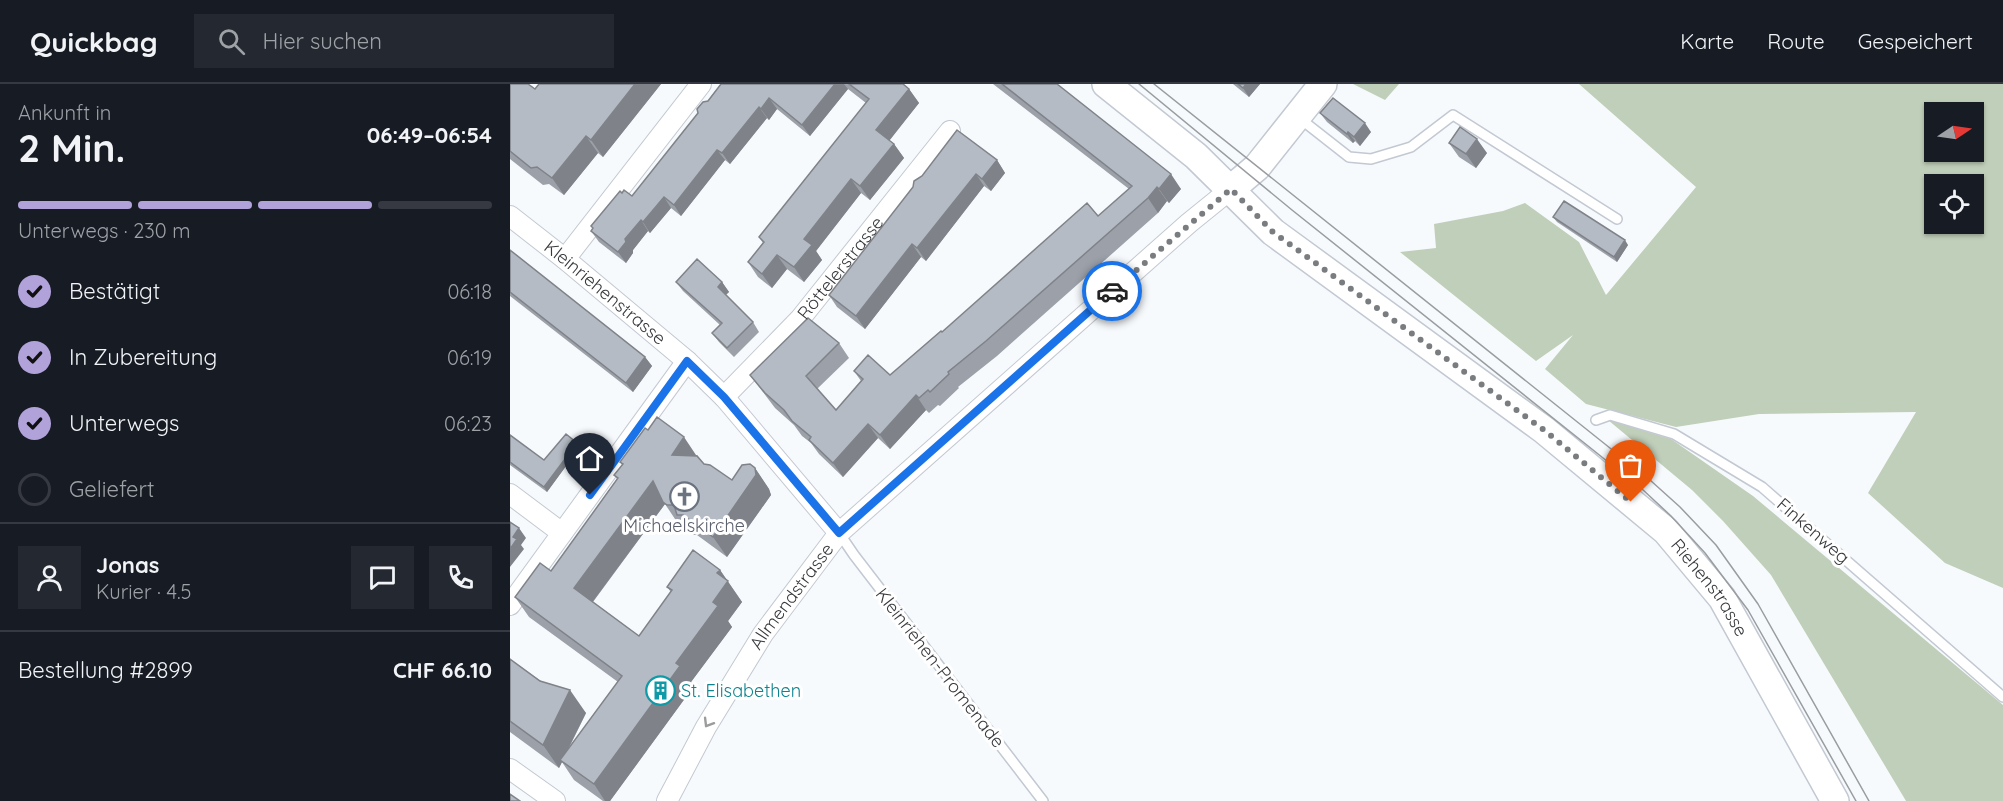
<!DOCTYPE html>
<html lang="de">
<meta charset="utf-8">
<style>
body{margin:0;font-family:Quicksand,sans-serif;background:#242831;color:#f1f3f6;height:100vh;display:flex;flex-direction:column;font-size:22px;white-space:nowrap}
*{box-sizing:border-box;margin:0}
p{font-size:20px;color:#9ea1a6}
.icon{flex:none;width:33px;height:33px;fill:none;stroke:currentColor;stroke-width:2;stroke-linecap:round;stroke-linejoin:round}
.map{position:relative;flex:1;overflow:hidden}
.drawer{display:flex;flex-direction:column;background:#171b24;width:510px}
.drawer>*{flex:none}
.needle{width:39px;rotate:77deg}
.buttons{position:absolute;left:1414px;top:18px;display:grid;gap:12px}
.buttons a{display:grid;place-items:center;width:60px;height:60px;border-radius:0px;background:#171b24;box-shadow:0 2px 4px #0004;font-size:30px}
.pin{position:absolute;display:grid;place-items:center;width:51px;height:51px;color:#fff;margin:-62px -26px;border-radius:50% 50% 50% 0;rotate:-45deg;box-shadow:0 0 6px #0007}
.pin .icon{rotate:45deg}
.courier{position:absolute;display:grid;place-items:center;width:60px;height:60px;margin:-30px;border:4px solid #1a73e8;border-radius:50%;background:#fff;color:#222;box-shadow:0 2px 8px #0007}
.summary em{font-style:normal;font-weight:700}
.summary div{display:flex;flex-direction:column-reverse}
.summary{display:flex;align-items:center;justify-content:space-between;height:102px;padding:0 18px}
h1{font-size:39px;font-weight:700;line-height:45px}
.bar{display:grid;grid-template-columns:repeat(4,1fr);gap:9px 6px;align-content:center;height:72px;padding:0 18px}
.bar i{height:8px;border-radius:4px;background:#363941}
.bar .selected{background:#b1a2da}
.bar p{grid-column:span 4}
.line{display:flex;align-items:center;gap:15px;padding:0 18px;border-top:2px solid #363941}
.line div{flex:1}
.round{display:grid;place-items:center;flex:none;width:63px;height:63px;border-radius:0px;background:#242831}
ol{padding:0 18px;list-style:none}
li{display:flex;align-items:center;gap:18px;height:66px}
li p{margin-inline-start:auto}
li .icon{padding:6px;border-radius:50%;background:#b1a2da;color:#111;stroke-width:4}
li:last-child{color:#9ea1a6}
li i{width:33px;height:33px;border:3px solid #363941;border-radius:50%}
header{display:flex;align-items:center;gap:36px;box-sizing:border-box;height:84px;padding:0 30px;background:#171b24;border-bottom:2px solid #363941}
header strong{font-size:28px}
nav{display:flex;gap:33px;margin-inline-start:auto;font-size:21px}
.search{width:420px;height:54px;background:#242831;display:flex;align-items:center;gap:15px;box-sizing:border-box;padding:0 21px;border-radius:0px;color:#9ea1a6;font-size:22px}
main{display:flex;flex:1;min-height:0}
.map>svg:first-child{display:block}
</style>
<header>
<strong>Quickbag</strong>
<div class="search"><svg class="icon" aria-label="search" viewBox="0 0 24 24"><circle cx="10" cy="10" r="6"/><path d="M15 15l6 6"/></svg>Hier suchen</div>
<nav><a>Karte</a><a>Route</a><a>Gespeichert</a></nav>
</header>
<main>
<section class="drawer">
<div class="summary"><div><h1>2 Min.</h1><p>Ankunft in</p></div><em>06:49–06:54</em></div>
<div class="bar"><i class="selected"></i><i class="selected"></i><i class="selected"></i><i></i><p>Unterwegs · 230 m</p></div>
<ol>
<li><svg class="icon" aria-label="check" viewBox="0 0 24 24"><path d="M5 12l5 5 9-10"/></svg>Bestätigt<p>06:18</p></li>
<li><svg class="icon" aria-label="check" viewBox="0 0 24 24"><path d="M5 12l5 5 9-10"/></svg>In Zubereitung<p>06:19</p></li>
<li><svg class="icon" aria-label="check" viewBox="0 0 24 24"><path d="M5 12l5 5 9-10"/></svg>Unterwegs<p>06:23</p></li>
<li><i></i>Geliefert</li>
</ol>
<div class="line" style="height:108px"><a class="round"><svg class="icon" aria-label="person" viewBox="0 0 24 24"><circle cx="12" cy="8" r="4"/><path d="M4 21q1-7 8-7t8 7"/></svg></a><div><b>Jonas</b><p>Kurier · 4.5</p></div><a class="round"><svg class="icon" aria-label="chat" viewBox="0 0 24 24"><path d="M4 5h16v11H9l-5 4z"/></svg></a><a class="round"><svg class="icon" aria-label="phone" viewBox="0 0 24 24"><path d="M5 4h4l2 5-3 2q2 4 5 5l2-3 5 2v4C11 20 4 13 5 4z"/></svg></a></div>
<div class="line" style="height:78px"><div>Bestellung #2899</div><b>CHF 66.10</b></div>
</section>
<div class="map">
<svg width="1493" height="717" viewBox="0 0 1493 717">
<rect width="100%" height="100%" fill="#f7fafd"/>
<!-- green -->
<path fill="#c0cfb9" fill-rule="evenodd" d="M 843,0 L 889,0 L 875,16 Z
M 1069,0 L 1493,0 L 1493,504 L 1435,479 L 1358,409 L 1406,328 L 1249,330 L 1166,343 L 1076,320 L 1035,285 L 1063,251 L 1026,277 L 890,168 L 926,164 L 924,140 L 993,127 L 1015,119 L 1069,158 L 1096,211 L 1186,103 ZM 1425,28 L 1464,28 L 1464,68 L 1425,68 ZM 1425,100 L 1464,100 L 1464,140 L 1425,140 Z
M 1098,336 L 1161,355 L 1243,412 L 1493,621 L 1493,717 L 1396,717 L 1261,491 L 1213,437 L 1182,406 Z"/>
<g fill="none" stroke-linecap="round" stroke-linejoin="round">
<defs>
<path id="service" d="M 788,33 L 839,73 L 861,75 L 901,63 L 943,31 L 1107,135
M 1086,336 L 1100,331 L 1164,350 L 1252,403 L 1493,613
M 329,449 L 344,471 L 533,717"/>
<g id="minor">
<path id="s1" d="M 0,132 L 55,175 L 177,277 L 214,313 L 329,449"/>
<path d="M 55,175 L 191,0"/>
<path id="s2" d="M 214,313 L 290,235 L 440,47"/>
<path d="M 0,410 L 52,449"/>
<path d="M 0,521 L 177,277"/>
<path d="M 0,685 L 45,717"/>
<path id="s3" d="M 157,717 L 196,643 L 253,550 L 329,449 L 679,139 L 721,105"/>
</g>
<g id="secondary">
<path id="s4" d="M 596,0 L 686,72 L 763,148 L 1034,346 L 1156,447 L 1212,514 L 1325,717"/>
<path d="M 721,105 L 747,83 L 813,0"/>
</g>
</defs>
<!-- service casing -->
<use href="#service" stroke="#c3c9d2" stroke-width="12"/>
<!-- minor casing -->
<use href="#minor" stroke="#c3c9d2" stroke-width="22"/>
<!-- secondary casing -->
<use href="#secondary" stroke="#c3c9d2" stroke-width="30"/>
<!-- service -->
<use href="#service" stroke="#fff" stroke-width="9"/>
<!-- minor -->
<use href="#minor" stroke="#fff" stroke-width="20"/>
<!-- secondary -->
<use href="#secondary" stroke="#fff" stroke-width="27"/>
<!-- tram -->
<path stroke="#9a9da0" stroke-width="1.5" d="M 629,0 L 782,126 L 1132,405 L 1161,432 L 1195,469 L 1238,526 L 1346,717
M 644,0 L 1140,396 L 1170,423 L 1206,461 L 1248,520 L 1359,717"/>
</g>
<!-- wall -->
<path fill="#9ca1a9" d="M 0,0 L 25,5 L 151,0 L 93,73 L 88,69 L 54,111 L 39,100 L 33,101 L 0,75 Z
M 211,0 L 393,0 L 399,5 L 409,19 L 379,56 L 384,60 L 394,74 L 360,116 L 351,109 L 306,167 L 312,176 L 294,198 L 277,185 L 262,204 L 248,193 L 238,178 L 253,159 L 249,153 L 356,19 L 338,5 L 300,52 L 267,25 L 259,36 L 257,34 L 220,80 L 215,76 L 171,132 L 161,124 L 140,149 L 138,147 L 123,166 L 123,169 L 116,179 L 89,158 L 81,147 L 83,145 L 81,142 L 122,112 Z
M 483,0 L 547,0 L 671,105 L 659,119 L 657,117 L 648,129 L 487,272 L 448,303 L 449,304 L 430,322 L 428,321 L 419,329 L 416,326 L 380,365 L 368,354 L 333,393 L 309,370 L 301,359 L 292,352 L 284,341 L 265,324 L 240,291 L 329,259 L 339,274 L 307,305 L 326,326 L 351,297 L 344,287 L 380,291 L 432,248 L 588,132 L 619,105 Z
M 723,0 L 750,0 L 739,13 Z
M 810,29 L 861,48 L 850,62 L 845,57 L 843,59 L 817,38 Z
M 939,59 L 977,69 L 966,84 L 949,73 Z
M 487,76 L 495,89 L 481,107 L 474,102 L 416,177 L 411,173 L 355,245 L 327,223 L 319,211 L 403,103 Z
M 1043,133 L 1118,161 L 1107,178 L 1047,138 Z
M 0,166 L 135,273 L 142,282 L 123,308 L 0,212 Z
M 166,198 L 212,198 L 219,208 L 216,211 L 243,238 L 249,248 L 224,273 L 209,258 L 202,249 L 210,241 L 173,207 Z
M 0,351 L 34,376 L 67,359 L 70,363 L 37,408 L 0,381 Z
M 187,371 L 194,380 L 222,396 L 245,384 L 259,405 L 261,411 L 217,473 L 187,451 L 181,451 L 175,441 L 171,441 L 167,438 L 155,420 L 83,518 L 129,552 L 161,508 L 157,503 L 210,486 L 232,518 L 218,537 L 222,543 L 181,598 L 184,602 L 100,717 L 93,717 L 64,696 L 52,678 L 49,684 L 0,648 L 0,575 L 76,629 L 59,664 L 108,598 L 19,533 L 5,513 L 41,487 L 107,395 L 104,391 L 112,381 L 110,378 Z"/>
<!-- shaded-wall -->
<path fill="#7f8389" d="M 125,0 L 151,0 L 93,73 L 81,56 Z
M 325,0 L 334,0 L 338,5 L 300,52 L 292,41 Z
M 736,0 L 750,0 L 739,13 L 733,4 Z
M 399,5 L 409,19 L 376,61 L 366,46 Z
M 259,14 L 267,25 L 259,36 L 251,25 Z
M 249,23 L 257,34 L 220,80 L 212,69 Z
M 855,39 L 861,48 L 850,62 L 844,53 Z
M 838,48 L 845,57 L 843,59 L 837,50 Z
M 76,52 L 88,69 L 54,111 L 42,94 Z
M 967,55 L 977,69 L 966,84 L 956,70 Z
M 384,60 L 394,74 L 360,116 L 350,102 Z
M 207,66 L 215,76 L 171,132 L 164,121 Z
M 487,76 L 495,89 L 481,107 L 472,95 Z
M 466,90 L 474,102 L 416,177 L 407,164 Z
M 661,90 L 671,105 L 659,119 L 649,105 Z
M 341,95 L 351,109 L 306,167 L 312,176 L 294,198 L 284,183 L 294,155 Z
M 647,103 L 657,117 L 648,129 L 638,114 Z
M 154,113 L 161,124 L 140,149 L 133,138 Z
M 131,136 L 138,147 L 123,166 L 123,169 L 116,179 L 108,168 L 115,155 Z
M 1115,156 L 1118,161 L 1107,178 L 1104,173 Z
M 402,160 L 411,173 L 355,245 L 346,232 Z
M 267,171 L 277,185 L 262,204 L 252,190 Z
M 212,198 L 219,208 L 214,212 L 208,203 Z
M 135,273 L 142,282 L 123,308 L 116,299 Z
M 406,311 L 416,326 L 380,365 L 370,351 Z
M 358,340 L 368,354 L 333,393 L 323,379 Z
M 174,353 L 188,374 L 162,371 Z
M 67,359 L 70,363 L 37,408 L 34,403 Z
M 245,384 L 259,405 L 261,411 L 217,473 L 203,453 Z
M 143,397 L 155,420 L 78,524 L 64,504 Z
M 9,444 L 16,454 L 11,461 L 14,465 L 0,483 L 0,465 L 3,453 Z
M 210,486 L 232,518 L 218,537 L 222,543 L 181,598 L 184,602 L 100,717 L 95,717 L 84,700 L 166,579 L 203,518 L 207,489 Z
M 60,606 L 76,629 L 52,677 L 50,676 L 52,678 L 49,684 L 33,661 Z"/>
<!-- building -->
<path fill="#b5bbc4" stroke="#7f8389" stroke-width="1.5" d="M 0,0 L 18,0 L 25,5 L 29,0 L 125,0 L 81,56 L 76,52 L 42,94 L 27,83 L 21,84 L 0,67 Z
M 211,0 L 325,0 L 292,41 L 259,14 L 251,25 L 249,23 L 212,69 L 207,66 L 164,121 L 154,113 L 133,138 L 131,136 L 115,155 L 116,158 L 108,168 L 81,147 L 83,144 L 81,142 L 110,107 L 112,109 L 114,106 L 122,112 L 188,29 L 187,25 L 193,18 L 198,17 Z
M 339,0 L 393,0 L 399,5 L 366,46 L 384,60 L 350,102 L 341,95 L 294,155 L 302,161 L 284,183 L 267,171 L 252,190 L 238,178 L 254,158 L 249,153 L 359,15 Z
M 492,0 L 547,0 L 661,90 L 649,105 L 647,103 L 638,114 L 476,257 L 438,288 L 439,290 L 420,308 L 418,306 L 409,314 L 406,311 L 370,351 L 358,340 L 323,379 L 299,356 L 301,353 L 282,337 L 274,326 L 255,309 L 240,291 L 298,234 L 329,259 L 296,292 L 326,326 L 353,295 L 344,287 L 358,271 L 380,291 L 431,247 L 432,248 L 577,119 L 588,132 L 622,102 Z
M 728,0 L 736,0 L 733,4 Z
M 823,14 L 855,39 L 844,53 L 838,48 L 837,50 L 810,29 Z
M 950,43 L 967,55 L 956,70 L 939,59 Z
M 447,46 L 487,76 L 472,95 L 466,90 L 407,164 L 402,160 L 346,232 L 319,211 L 403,103 L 404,97 L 412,92 Z
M 1054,117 L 1115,156 L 1104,173 L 1043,133 Z
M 0,166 L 135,273 L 116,299 L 0,208 Z
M 187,175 L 212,198 L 208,203 L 243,238 L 217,264 L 202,249 L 212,239 L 166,198 Z
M 147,333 L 174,353 L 162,371 L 187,372 L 194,380 L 200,381 L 222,396 L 232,381 L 240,380 L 245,384 L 246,391 L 203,453 L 173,431 L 167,431 L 164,421 L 157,421 L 153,418 L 143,397 L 64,504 L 129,552 L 162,506 L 157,503 L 183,466 L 210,486 L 207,489 L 218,497 L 203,518 L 208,522 L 166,579 L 170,582 L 84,700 L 50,676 L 112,592 L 5,513 L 30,479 L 41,487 L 108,394 L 104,391 L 113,380 L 110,378 L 135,344 L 138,346 Z
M 56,350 L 67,359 L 34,403 L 0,378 L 0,351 L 34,376 Z
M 0,438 L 9,444 L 3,453 L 7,455 L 0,465 Z
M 0,575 L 30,597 L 60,606 L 33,661 L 0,637 Z
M 0,710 L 10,717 L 0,717 Z"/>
<!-- one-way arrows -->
<defs><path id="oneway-chevron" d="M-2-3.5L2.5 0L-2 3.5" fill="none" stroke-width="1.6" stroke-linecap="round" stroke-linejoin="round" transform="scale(1.5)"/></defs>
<use stroke="#9b9c9e" href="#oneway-chevron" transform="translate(198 639) rotate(121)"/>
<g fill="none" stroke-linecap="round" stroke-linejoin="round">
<!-- done -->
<path stroke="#7a7d80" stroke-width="6" stroke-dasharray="0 10.8" d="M 602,207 L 721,105 L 763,148 L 1034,346 L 1121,418"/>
<!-- route -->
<path stroke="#1a73e8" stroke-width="8" d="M 80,411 L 177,277 L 214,313 L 329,449 L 602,207"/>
</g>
<!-- icons -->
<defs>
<symbol id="church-ring" viewBox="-11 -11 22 22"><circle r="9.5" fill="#fff" stroke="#6b7280" stroke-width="1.5"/><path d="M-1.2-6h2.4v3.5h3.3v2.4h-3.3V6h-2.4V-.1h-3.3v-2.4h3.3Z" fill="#6b7280"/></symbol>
<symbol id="building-ring" viewBox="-11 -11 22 22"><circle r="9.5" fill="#fff" stroke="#0f9aa8" stroke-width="1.5"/><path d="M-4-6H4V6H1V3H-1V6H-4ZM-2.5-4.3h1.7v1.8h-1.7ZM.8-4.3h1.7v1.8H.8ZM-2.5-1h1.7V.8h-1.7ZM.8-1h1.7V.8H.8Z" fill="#0f9aa8"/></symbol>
</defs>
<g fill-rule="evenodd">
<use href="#church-ring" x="158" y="396" width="33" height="33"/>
<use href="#building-ring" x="134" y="590" width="33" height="33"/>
</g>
<g text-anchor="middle" stroke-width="6" stroke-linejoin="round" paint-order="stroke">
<!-- street labels -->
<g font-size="18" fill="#37393c" stroke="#fff">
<text dy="6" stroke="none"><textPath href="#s2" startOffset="174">Röttelerstrasse</textPath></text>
<text dy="6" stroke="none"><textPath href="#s1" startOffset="122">Kleinriehenstrasse</textPath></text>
<text transform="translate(1303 447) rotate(41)" y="6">Finkenweg</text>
<text dy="6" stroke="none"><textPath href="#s4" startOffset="789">Riehenstrasse</textPath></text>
<text dy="6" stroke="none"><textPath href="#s3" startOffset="240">Allmendstrasse</textPath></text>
<text transform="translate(430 584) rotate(52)" y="6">Kleinriehen-Promenade</text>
</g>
<!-- worship labels -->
<g font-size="18" fill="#5b616d" stroke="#fff">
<text x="174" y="448">Michaelskirche</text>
</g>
<!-- culture labels -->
<g font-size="18" fill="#0d838f" stroke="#fff" text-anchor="start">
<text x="171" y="613">St. Elisabethen</text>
</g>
</g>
</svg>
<div class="buttons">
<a><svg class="needle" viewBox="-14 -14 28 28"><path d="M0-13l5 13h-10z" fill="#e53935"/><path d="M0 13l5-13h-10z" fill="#9ea1a6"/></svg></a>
<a><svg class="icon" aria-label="locate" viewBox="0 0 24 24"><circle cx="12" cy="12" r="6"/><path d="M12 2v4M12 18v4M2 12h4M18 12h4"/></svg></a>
</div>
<div class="pin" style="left:1121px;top:418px;background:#ea580c"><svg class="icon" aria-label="bag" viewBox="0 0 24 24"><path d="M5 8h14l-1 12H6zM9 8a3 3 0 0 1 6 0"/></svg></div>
<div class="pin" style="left:80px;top:411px;background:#1f2937"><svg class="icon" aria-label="home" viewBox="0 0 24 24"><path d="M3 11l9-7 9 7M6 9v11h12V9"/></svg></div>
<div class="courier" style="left:602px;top:207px"><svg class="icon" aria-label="car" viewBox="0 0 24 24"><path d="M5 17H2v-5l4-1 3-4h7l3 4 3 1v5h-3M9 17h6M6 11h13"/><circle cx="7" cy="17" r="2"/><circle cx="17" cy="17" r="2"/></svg></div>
</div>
</main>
